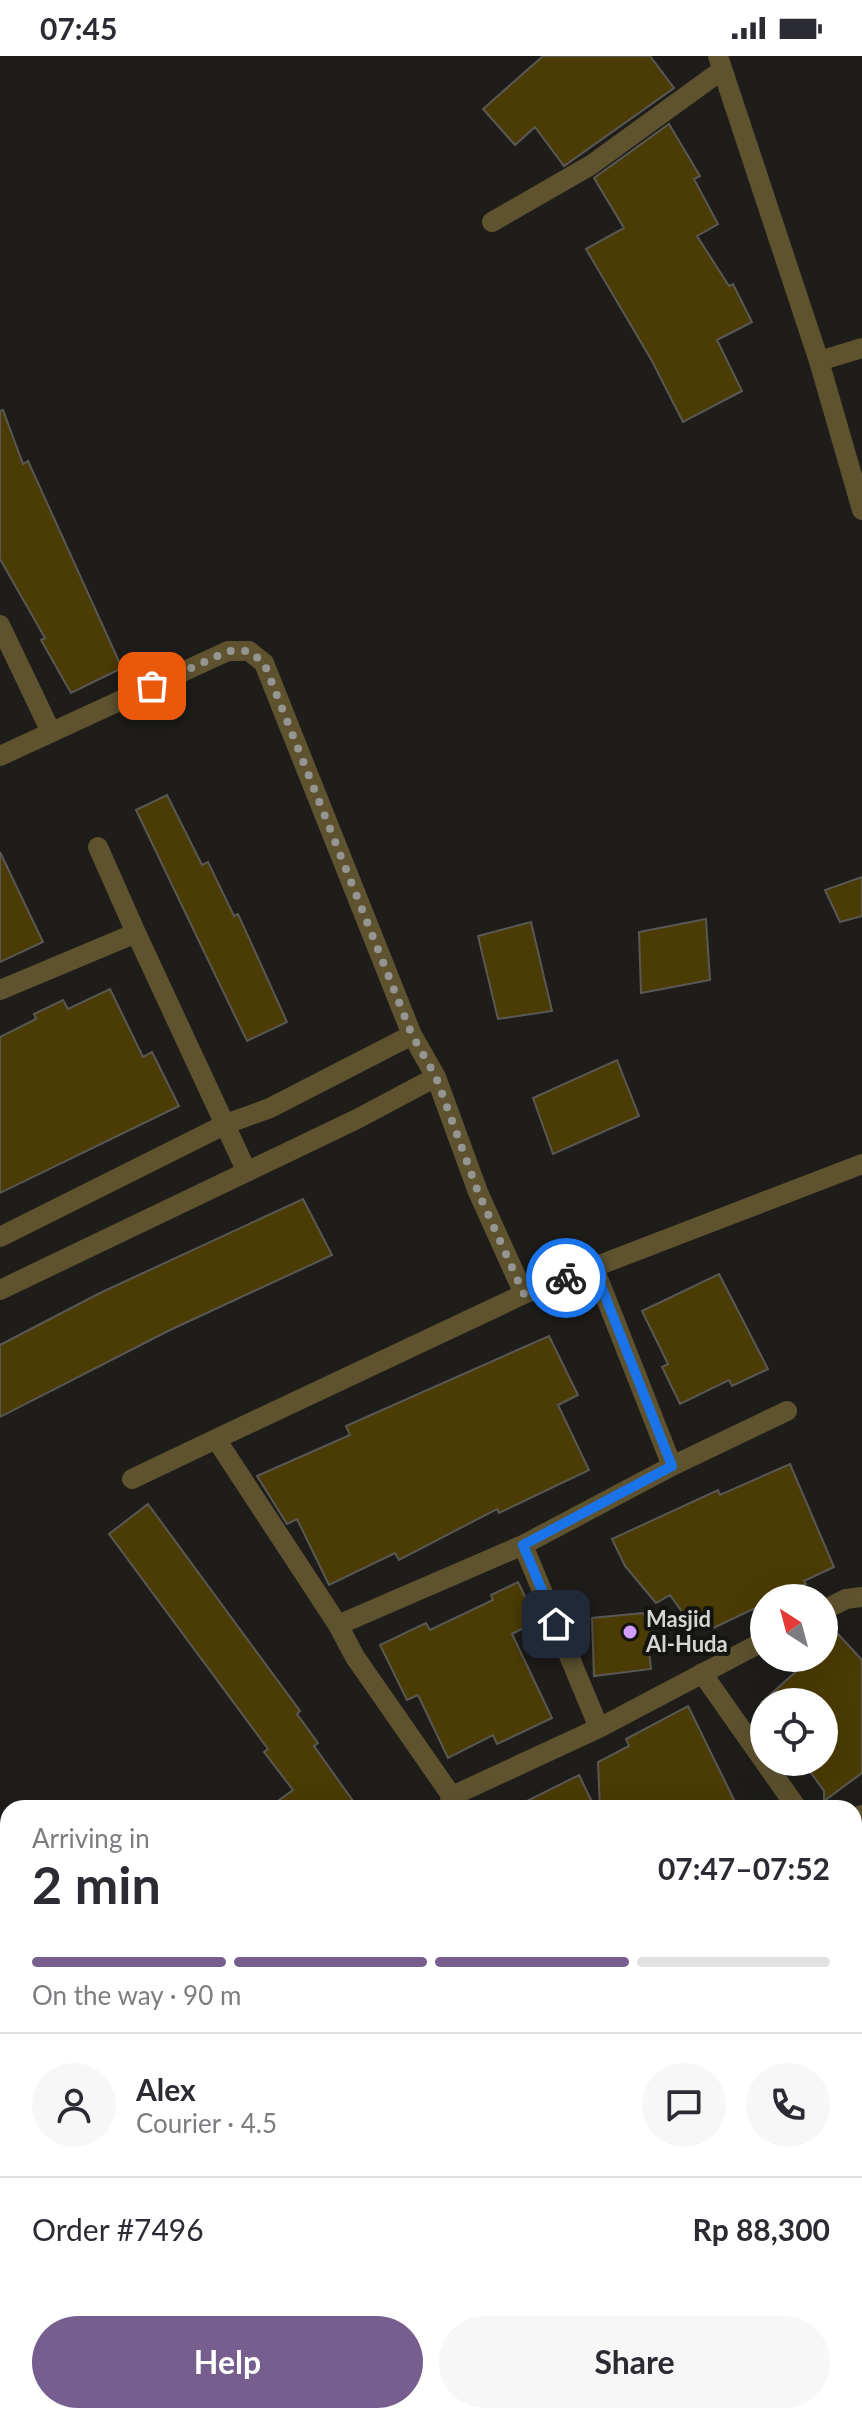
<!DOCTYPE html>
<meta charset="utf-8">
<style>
body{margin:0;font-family:Lato,sans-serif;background:#f7f7f7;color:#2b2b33;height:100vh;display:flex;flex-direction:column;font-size:30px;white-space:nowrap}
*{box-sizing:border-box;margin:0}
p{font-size:26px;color:#7c7c81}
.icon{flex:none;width:44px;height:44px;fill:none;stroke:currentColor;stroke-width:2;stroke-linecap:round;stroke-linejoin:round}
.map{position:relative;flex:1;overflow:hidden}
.panel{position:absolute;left:0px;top:1744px;width:862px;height:624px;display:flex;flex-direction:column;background:#fff;border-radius:24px 24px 0 0;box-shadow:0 8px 32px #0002}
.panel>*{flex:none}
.needle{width:52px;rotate:324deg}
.controls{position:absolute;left:750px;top:1528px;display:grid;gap:16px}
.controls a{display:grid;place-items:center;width:88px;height:88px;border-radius:50%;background:#fff;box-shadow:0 8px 32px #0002;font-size:40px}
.pin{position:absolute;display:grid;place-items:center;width:68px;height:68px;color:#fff;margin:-34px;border-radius:16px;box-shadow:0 4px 12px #0006}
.courier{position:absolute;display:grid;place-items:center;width:80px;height:80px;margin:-40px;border:6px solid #1a73e8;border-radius:50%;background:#fff;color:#222;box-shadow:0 2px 10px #0007}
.overview em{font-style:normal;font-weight:700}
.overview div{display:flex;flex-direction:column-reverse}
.overview{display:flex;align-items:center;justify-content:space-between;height:136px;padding:0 32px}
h1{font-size:52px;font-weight:700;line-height:60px}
.bar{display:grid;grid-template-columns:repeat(4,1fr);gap:12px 8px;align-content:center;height:96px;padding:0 32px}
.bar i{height:10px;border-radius:6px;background:#e1e1e2}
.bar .on{background:#765e8e}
.bar p{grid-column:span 4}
.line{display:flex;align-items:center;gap:20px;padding:0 32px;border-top:2px solid #e1e1e2}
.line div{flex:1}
.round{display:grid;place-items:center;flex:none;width:84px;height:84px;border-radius:42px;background:#f7f7f7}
.cta{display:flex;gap:16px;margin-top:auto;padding:16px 32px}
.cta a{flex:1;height:92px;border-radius:48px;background:#765e8e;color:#fff;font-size:32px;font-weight:700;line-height:92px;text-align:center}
.cta a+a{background:#f7f7f7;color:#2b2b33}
.status{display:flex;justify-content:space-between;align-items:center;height:56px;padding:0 40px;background:#fff;direction:ltr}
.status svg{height:22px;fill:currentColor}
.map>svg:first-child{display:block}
</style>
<div class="status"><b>07:45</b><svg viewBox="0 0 49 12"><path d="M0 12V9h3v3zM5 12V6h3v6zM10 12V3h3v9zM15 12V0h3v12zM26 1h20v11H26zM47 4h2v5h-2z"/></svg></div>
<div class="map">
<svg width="862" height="2368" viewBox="0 0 862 2368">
<rect width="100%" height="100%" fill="#1e1d1a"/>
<!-- building -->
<path fill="#4b3b04" stroke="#595855" stroke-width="2" d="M 543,0 L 650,0 L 674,32 L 564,110 L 535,71 L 515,89 L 483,53 Z
M 669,68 L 700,120 L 694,123 L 718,168 L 697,180 L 729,230 L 733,228 L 752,266 L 717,284 L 742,335 L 683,366 L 652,305 L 586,193 L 624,172 L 594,122 Z
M 3,354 L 23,408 L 28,405 L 122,612 L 71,637 L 41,584 L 45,582 L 0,503 L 0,355 Z
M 167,739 L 202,809 L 208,806 L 234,860 L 238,858 L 287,966 L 247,985 L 136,754 Z
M 0,796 L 43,886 L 0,906 Z
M 862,821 L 862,860 L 840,866 L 825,834 Z
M 706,863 L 710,924 L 641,937 L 639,876 Z
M 531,866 L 552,955 L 498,963 L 478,880 Z
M 110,933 L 143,1001 L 152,996 L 179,1050 L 0,1137 L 0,981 L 36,963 L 34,958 L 63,944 L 68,953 Z
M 617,1004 L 639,1060 L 553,1098 L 533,1042 Z
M 303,1143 L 332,1199 L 168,1275 L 0,1361 L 0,1289 L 100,1237 Z
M 719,1218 L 768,1313 L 732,1330 L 729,1324 L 680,1348 L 662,1311 L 668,1308 L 642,1255 Z
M 549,1280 L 578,1339 L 558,1349 L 589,1414 L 499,1457 L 497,1453 L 399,1504 L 395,1497 L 329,1529 L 297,1463 L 287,1468 L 257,1420 L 350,1379 L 346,1370 Z
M 790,1408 L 834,1511 L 804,1525 L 806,1528 L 778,1541 L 764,1542 L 764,1548 L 709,1574 L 707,1568 L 695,1574 L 670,1539 L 656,1547 L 625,1510 L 612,1483 L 718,1434 L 720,1439 Z
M 148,1448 L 300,1655 L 297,1658 L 318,1687 L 314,1690 L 358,1752 L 268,1752 L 293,1734 L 264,1696 L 268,1693 L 109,1478 Z
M 518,1526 L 537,1565 L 512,1578 L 552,1662 L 497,1688 L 493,1679 L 448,1702 L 418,1639 L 407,1644 L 380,1589 L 426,1567 L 430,1574 L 493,1544 L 491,1539 Z
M 643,1557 L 660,1591 L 649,1596 L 651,1613 L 594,1620 L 592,1562 Z
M 838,1578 L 862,1604 L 862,1717 L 824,1745 L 824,1735 L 803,1706 L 824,1706 L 824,1646 L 762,1646 L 811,1602 L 824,1602 L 824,1590 Z
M 688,1650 L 738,1752 L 600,1752 L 598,1706 L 629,1690 L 626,1683 Z
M 579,1719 L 595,1752 L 513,1752 Z"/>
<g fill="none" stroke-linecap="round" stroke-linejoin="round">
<!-- minor -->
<path stroke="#5e522f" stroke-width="20" d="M 492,166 L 591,109 L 722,14
M 819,305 L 862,292
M 0,569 L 51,676
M 0,700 L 228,595 L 249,595 L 264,607 L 412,979 L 436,1021 L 478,1136 L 524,1238 L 862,1108
M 98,791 L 136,877
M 0,934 L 136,877 L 246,1114
M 0,1181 L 226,1068 L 270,1052 L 412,979
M 594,1212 L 672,1410
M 0,1234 L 357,1063 L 436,1021
M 132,1423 L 216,1383
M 523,1489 L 599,1672
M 824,1554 L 846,1543 L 862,1541
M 338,1569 L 523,1489 L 672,1410 L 787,1355
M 702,1617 L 797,1752
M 450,1741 L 599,1672 L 764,1585
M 460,1752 L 355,1601 L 338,1569 L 216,1383 L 524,1238
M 854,1763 L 862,1759"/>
<!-- tertiary -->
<path stroke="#5e522f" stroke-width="20" d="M 718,0 L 819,305 L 862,454"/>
</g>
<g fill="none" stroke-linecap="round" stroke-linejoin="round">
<!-- done -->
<path stroke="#959592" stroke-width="8" stroke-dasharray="0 14.4" d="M 152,630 L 228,595 L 249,595 L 264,607 L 412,979 L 436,1021 L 478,1136 L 524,1238 L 566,1222"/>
<!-- route -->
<path stroke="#1a73e8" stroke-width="10" d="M 556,1568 L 523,1489 L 672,1410 L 594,1212 L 566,1222"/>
</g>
<!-- markers -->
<circle fill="#d29dfd" stroke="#141411" stroke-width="3" cx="630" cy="1576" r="8"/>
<g text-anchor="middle" stroke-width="8" stroke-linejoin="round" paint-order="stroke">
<!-- poi labels -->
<g font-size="22" font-weight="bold" fill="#d5d5d3" stroke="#141411" text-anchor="start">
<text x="646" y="1571">Masjid<tspan x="646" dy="25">Al-Huda</tspan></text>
</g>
</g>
</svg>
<div class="controls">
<a><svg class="needle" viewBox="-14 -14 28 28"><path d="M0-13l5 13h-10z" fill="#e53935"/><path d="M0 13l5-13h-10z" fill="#7c7c81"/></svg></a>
<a><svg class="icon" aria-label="locate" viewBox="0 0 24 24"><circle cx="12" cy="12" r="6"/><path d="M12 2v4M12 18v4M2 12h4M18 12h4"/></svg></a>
</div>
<div class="pin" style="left:152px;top:630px;background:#ea580c"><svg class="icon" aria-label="bag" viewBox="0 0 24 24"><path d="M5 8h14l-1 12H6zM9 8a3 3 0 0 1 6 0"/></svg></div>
<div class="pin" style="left:556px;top:1568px;background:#1f2937"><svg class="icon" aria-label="home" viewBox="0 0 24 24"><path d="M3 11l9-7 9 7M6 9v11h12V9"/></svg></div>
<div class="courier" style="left:566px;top:1222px"><svg class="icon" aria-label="bike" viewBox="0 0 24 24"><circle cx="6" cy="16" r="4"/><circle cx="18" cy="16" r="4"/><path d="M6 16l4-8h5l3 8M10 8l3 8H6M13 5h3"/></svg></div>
<section class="panel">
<div class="overview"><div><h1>2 min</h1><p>Arriving in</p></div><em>07:47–07:52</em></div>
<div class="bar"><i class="on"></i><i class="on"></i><i class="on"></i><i></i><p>On the way · 90 m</p></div>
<div class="line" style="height:144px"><a class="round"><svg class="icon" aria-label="person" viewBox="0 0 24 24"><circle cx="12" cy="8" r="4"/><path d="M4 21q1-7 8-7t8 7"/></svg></a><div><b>Alex</b><p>Courier · 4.5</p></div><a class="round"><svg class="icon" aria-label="chat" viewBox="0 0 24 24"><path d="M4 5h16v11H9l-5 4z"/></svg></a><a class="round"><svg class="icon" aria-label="phone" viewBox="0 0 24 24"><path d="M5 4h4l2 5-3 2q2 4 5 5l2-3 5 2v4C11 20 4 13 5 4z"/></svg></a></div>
<div class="line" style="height:104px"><div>Order #7496</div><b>Rp 88,300</b></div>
<div class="cta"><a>Help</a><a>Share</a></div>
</section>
</div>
